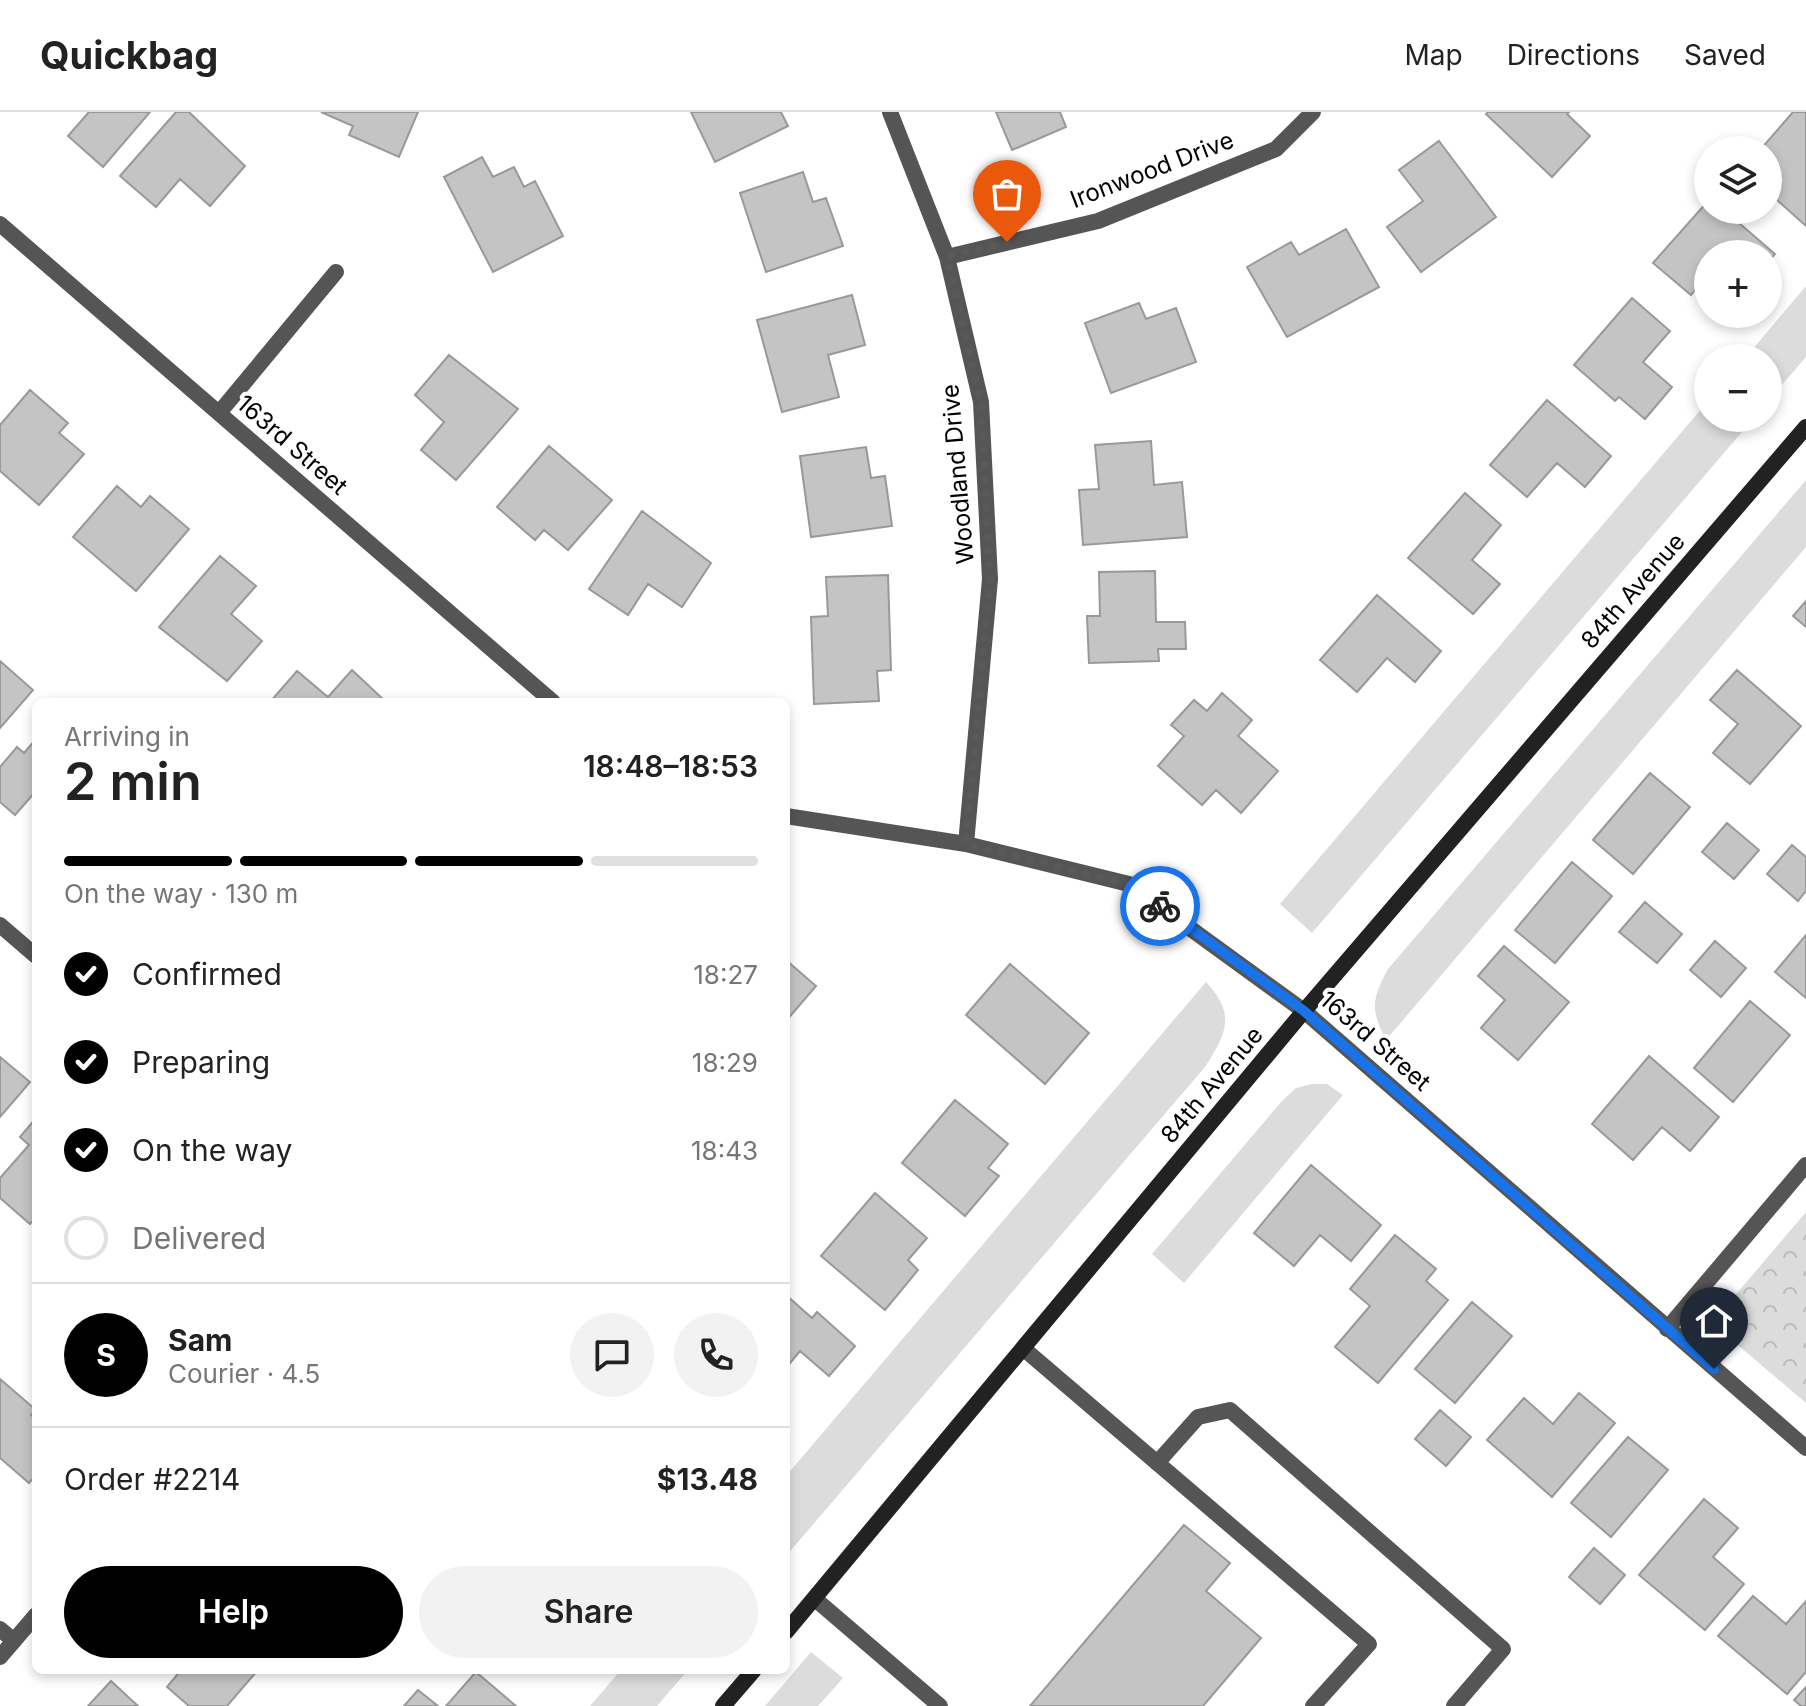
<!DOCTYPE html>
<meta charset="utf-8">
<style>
body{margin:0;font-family:Inter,sans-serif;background:#f2f2f2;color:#222;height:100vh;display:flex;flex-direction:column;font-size:30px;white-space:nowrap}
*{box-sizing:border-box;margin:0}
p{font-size:26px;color:#767676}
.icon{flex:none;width:44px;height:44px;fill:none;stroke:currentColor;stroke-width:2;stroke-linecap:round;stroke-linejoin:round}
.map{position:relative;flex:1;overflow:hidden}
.details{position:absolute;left:32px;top:586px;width:758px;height:976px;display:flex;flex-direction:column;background:#fff;border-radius:12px;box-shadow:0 4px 12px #0003}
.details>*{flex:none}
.controls{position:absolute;left:1694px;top:24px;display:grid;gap:16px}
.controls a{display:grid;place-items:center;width:88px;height:88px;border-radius:50%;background:#fff;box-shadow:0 4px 12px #0003;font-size:40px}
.pin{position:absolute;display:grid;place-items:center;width:68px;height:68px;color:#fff;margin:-82px -34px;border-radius:50% 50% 50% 0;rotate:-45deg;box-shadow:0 0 8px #0007}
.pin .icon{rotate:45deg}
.courier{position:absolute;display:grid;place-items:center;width:80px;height:80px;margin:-40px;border:6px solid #1a73e8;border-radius:50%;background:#fff;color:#222;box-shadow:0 2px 10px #0007}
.overview em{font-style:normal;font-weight:600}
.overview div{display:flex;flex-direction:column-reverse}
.overview{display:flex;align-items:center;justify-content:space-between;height:136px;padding:0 32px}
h1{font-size:52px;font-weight:600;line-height:60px}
.bar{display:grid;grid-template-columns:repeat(4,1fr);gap:12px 8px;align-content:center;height:96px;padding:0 32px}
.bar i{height:10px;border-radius:6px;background:#e0e0e0}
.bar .active{background:#000}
.bar p{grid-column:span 4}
.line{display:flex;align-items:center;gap:20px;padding:0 32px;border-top:2px solid #e0e0e0}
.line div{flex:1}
.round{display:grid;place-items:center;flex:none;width:84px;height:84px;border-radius:42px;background:#f2f2f2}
ol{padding:0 32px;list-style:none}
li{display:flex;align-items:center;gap:24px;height:88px}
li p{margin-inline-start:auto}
li .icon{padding:8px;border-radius:50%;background:#000;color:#fff;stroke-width:4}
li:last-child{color:#767676}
li i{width:44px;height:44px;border:4px solid #e0e0e0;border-radius:50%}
.button{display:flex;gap:16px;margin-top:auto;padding:16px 32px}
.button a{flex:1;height:92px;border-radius:48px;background:#000;color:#fff;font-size:32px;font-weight:600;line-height:92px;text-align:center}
.button a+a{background:#f2f2f2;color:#222}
header{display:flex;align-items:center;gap:48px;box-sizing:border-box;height:112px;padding:0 40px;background:#fff;border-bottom:2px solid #e0e0e0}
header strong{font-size:38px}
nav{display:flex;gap:44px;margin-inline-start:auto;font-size:28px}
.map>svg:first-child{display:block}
</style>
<header>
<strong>Quickbag</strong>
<nav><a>Map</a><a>Directions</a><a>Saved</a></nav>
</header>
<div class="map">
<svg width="1806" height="1594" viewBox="0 0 1806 1594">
<defs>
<pattern id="park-crowns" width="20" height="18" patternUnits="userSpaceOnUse" patternTransform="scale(2)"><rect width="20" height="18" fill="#dcdcdc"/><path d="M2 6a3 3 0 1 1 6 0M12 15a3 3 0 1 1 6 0" fill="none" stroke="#bbb"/></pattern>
</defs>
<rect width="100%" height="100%" fill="#fff"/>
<!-- grass -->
<path fill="#dcdcdc" d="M 1806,174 L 1806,245 L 1768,289 L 1768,246 L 1745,246 Z
M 1708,289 L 1708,306 L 1754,306 L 1312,821 L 1280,792 Z
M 1806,368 L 1806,435 L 1386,928 C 1370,897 1372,887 1388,857 Z
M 1206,870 C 1236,902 1227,921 1205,955 L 786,1444 L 786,1364 Z
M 1312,972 L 1327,972 L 1343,983 L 1184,1171 L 1152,1142 L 1282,989 L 1296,976 Z
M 811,1540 L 843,1566 L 818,1594 L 765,1594 Z
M 621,1558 L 688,1558 L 657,1594 L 590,1594 Z"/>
<!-- park -->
<path fill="url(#park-crowns)" d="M 1806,1100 L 1806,1291 L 1733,1229 C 1725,1214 1726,1203 1732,1187 Z"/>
<!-- building -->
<path fill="#c4c4c4" stroke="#999" stroke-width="2" d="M 89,0 L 150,0 L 103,55 L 68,24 Z
M 176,0 L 189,0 L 245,54 L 210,94 L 180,67 L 156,95 L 120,64 Z
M 321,0 L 418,0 L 399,45 L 349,23 L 353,14 Z
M 691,0 L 781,0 L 788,14 L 715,50 Z
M 996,0 L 1060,0 L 1066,15 L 1012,38 Z
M 1488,0 L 1569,0 L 1567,2 L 1590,24 L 1552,65 L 1486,2 Z
M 1793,0 L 1806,0 L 1806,114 L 1768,80 L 1768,38 L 1760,38 Z
M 1439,29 L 1496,105 L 1421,160 L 1387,115 L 1423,89 L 1399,58 Z
M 482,45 L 493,65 L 514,55 L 524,75 L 535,69 L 563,124 L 493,160 L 444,65 Z
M 803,60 L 813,90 L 826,86 L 843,134 L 766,160 L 740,81 Z
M 1708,89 L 1708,98 L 1724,98 L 1775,142 L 1768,150 L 1768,142 L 1708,142 L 1708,163 L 1691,183 L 1653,151 Z
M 1346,117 L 1379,175 L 1287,225 L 1247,155 L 1291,130 L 1299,143 Z
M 852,183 L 865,233 L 828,243 L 839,285 L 782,300 L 757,208 Z
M 1632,186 L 1670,219 L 1643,250 L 1672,275 L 1645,307 L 1619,285 L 1615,289 L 1574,253 Z
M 1139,191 L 1146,207 L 1176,196 L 1196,250 L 1111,281 L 1085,211 Z
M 449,243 L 518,297 L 456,368 L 421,338 L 444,310 L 415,283 Z
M 30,278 L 68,311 L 59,321 L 84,342 L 39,393 L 0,359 L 0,313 Z
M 1547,288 L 1611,344 L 1585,375 L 1557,351 L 1527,385 L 1490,353 Z
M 1151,329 L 1154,373 L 1182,370 L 1187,425 L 1083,433 L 1079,378 L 1099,377 L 1095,333 Z
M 549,334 L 612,388 L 568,438 L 544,418 L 535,428 L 497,395 Z
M 866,335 L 871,366 L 885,364 L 892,414 L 811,425 L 800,344 Z
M 117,374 L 141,395 L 150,384 L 189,417 L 136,479 L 73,425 Z
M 1465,381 L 1501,413 L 1472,448 L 1500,472 L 1473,502 L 1408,446 Z
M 642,399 L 711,451 L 682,495 L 648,472 L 628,503 L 589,477 Z
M 220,444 L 256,474 L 231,502 L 262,529 L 227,569 L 159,515 Z
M 1155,459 L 1156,510 L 1185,510 L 1186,537 L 1158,537 L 1159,549 L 1089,551 L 1087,504 L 1100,504 L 1099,460 Z
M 888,463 L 891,558 L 877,559 L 879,589 L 814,592 L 811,505 L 828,504 L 826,465 Z
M 1377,483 L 1441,539 L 1415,570 L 1387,546 L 1357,580 L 1320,548 Z
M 1806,489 L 1806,515 L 1793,504 Z
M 0,549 L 33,578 L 0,616 Z
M 352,558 L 386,590 L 270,590 L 297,559 L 328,585 Z
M 1737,558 L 1801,614 L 1750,672 L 1713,641 L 1738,612 L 1710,588 Z
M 1222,581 L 1252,608 L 1238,624 L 1278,659 L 1241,701 L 1216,678 L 1202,693 L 1158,654 L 1184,624 L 1171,613 L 1194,588 L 1207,599 Z
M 36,627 L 36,679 L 15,703 L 0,690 L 0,655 L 17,635 L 24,641 Z
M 1650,661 L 1690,695 L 1633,762 L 1593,728 Z
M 1727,711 L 1759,738 L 1734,767 L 1702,740 Z
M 1792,733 L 1806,745 L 1806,779 L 1798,789 L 1767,762 Z
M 1572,750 L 1612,784 L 1555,851 L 1515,818 Z
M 1645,790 L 1682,822 L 1657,851 L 1619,820 Z
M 1806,823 L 1806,886 L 1775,860 Z
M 1715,829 L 1746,856 L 1721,885 L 1690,858 Z
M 1504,834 L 1569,890 L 1518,948 L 1481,916 L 1505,888 L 1478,864 Z
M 786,848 L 816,874 L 786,909 Z
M 1010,852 L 1089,921 L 1045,972 L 966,903 Z
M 1750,889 L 1790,923 L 1733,990 L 1694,956 Z
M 1649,944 L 1719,1005 L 1690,1039 L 1662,1015 L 1633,1048 L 1592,1012 Z
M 0,945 L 30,970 L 0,1005 Z
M 955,988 L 1008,1032 L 988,1056 L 999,1064 L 965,1104 L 902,1051 Z
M 36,1006 L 36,1105 L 30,1112 L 0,1086 L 0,1066 L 29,1033 L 20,1025 Z
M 1311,1053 L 1381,1113 L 1351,1149 L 1320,1123 L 1294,1154 L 1254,1121 Z
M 875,1081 L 927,1126 L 908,1148 L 918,1158 L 885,1198 L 821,1144 Z
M 1395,1123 L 1436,1157 L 1426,1169 L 1448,1188 L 1378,1271 L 1335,1235 L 1370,1194 L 1350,1177 Z
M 786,1183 L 812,1206 L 817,1200 L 855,1234 L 829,1264 L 800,1239 L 786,1256 Z
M 1472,1190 L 1512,1224 L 1455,1291 L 1415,1257 Z
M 0,1267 L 36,1298 L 31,1303 L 36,1307 L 36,1363 L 29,1371 L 0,1346 Z
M 1579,1281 L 1615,1311 L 1552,1385 L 1487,1328 L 1524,1286 L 1553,1312 Z
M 1440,1298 L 1471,1325 L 1446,1354 L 1415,1327 Z
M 1628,1325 L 1668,1358 L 1611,1425 L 1571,1391 Z
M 1704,1387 L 1738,1416 L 1713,1445 L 1744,1472 L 1705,1518 L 1639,1463 Z
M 1184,1413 L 1230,1451 L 1206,1479 L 1261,1526 L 1203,1594 L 1030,1594 Z
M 1594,1436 L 1625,1463 L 1600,1492 L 1569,1465 Z
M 1753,1484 L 1786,1512 L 1806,1489 L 1806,1560 L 1787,1582 L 1718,1524 Z
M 181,1558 L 258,1558 L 227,1594 L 189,1594 L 167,1575 Z
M 476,1560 L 516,1594 L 446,1594 Z
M 111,1569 L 138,1594 L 88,1594 Z
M 1806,1575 L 1806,1594 L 1801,1594 L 1794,1588 Z
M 418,1578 L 438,1594 L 404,1594 Z"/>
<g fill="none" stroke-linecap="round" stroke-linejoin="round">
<!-- lane -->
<path stroke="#555" stroke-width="16" d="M 1024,1237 L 1369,1532 L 1313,1594
M 1157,1351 L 1198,1305 L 1230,1298 L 1503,1537 L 1454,1594
M 815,1487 L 940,1594"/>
<!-- street -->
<path stroke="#555" stroke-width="16" d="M 890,0 L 947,145 L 981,290 L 990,467 L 966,732
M 0,112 L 553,590
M 947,145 L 1098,109 L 1276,37 L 1313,0
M 219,301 L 336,160
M 786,704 L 966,732 L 1129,772 L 1304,899 L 1806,1336
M 0,813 L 36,844
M 1667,1217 L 1806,1053
M 0,1517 L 14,1529
M 0,1545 L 36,1503"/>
<!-- secondary -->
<path stroke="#222" stroke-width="16" d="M 786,1520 L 1304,899 L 1806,315
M 723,1594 L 754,1558"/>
</g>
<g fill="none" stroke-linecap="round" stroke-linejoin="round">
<!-- done -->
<path stroke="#595959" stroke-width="8" stroke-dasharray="0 14.4" d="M 1007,130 L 947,145 L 981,290 L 990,467 L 966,732 L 1129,772 L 1160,794"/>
<!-- route -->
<path stroke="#1a73e8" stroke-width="10" d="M 1160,794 L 1304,899 L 1714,1257"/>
</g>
<g text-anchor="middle" stroke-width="8" stroke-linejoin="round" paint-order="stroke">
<!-- street labels -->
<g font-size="24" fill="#000" stroke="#fff">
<text transform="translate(1152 58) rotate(-21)" y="8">Ironwood Drive</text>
<text transform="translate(292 333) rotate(41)" y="8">163rd Street</text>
<text transform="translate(958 362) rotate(-95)" y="8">Woodland Drive</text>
<text transform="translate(1633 479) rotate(-49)" y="8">84th Avenue</text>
<text transform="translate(1375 929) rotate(41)" y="8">163rd Street</text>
<text transform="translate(1212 973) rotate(-50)" y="8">84th Avenue</text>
</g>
</g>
</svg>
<div class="controls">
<a><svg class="icon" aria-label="layers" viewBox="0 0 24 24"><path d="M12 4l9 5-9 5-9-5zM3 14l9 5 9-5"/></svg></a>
<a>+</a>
<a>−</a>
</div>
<div class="pin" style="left:1007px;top:130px;background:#ea580c"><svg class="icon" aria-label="bag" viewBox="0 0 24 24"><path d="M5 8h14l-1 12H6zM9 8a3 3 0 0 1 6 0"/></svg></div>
<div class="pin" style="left:1714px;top:1257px;background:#1f2937"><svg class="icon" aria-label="home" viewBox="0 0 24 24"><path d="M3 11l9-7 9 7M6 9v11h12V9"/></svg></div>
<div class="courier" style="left:1160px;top:794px"><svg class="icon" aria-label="bike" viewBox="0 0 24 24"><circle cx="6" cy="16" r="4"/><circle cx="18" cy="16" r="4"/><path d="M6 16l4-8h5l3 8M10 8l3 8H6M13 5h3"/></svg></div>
<section class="details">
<div class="overview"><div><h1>2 min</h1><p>Arriving in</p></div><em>18:48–18:53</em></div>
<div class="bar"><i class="active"></i><i class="active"></i><i class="active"></i><i></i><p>On the way · 130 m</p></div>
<ol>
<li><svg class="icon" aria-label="check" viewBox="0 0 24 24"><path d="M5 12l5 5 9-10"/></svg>Confirmed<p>18:27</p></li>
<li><svg class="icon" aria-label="check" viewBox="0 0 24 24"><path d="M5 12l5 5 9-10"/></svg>Preparing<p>18:29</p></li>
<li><svg class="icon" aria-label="check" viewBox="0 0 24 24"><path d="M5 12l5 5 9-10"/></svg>On the way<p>18:43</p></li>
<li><i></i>Delivered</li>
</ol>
<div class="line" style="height:144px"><b class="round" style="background:#000;color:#fff">S</b><div><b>Sam</b><p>Courier · 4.5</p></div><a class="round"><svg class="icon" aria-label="chat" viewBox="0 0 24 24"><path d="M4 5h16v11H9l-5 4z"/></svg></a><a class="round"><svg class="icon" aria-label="phone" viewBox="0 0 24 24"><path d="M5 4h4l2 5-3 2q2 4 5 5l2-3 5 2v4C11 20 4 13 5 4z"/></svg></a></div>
<div class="line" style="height:104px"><div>Order #2214</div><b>$13.48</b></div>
<div class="button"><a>Help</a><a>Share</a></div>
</section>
</div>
